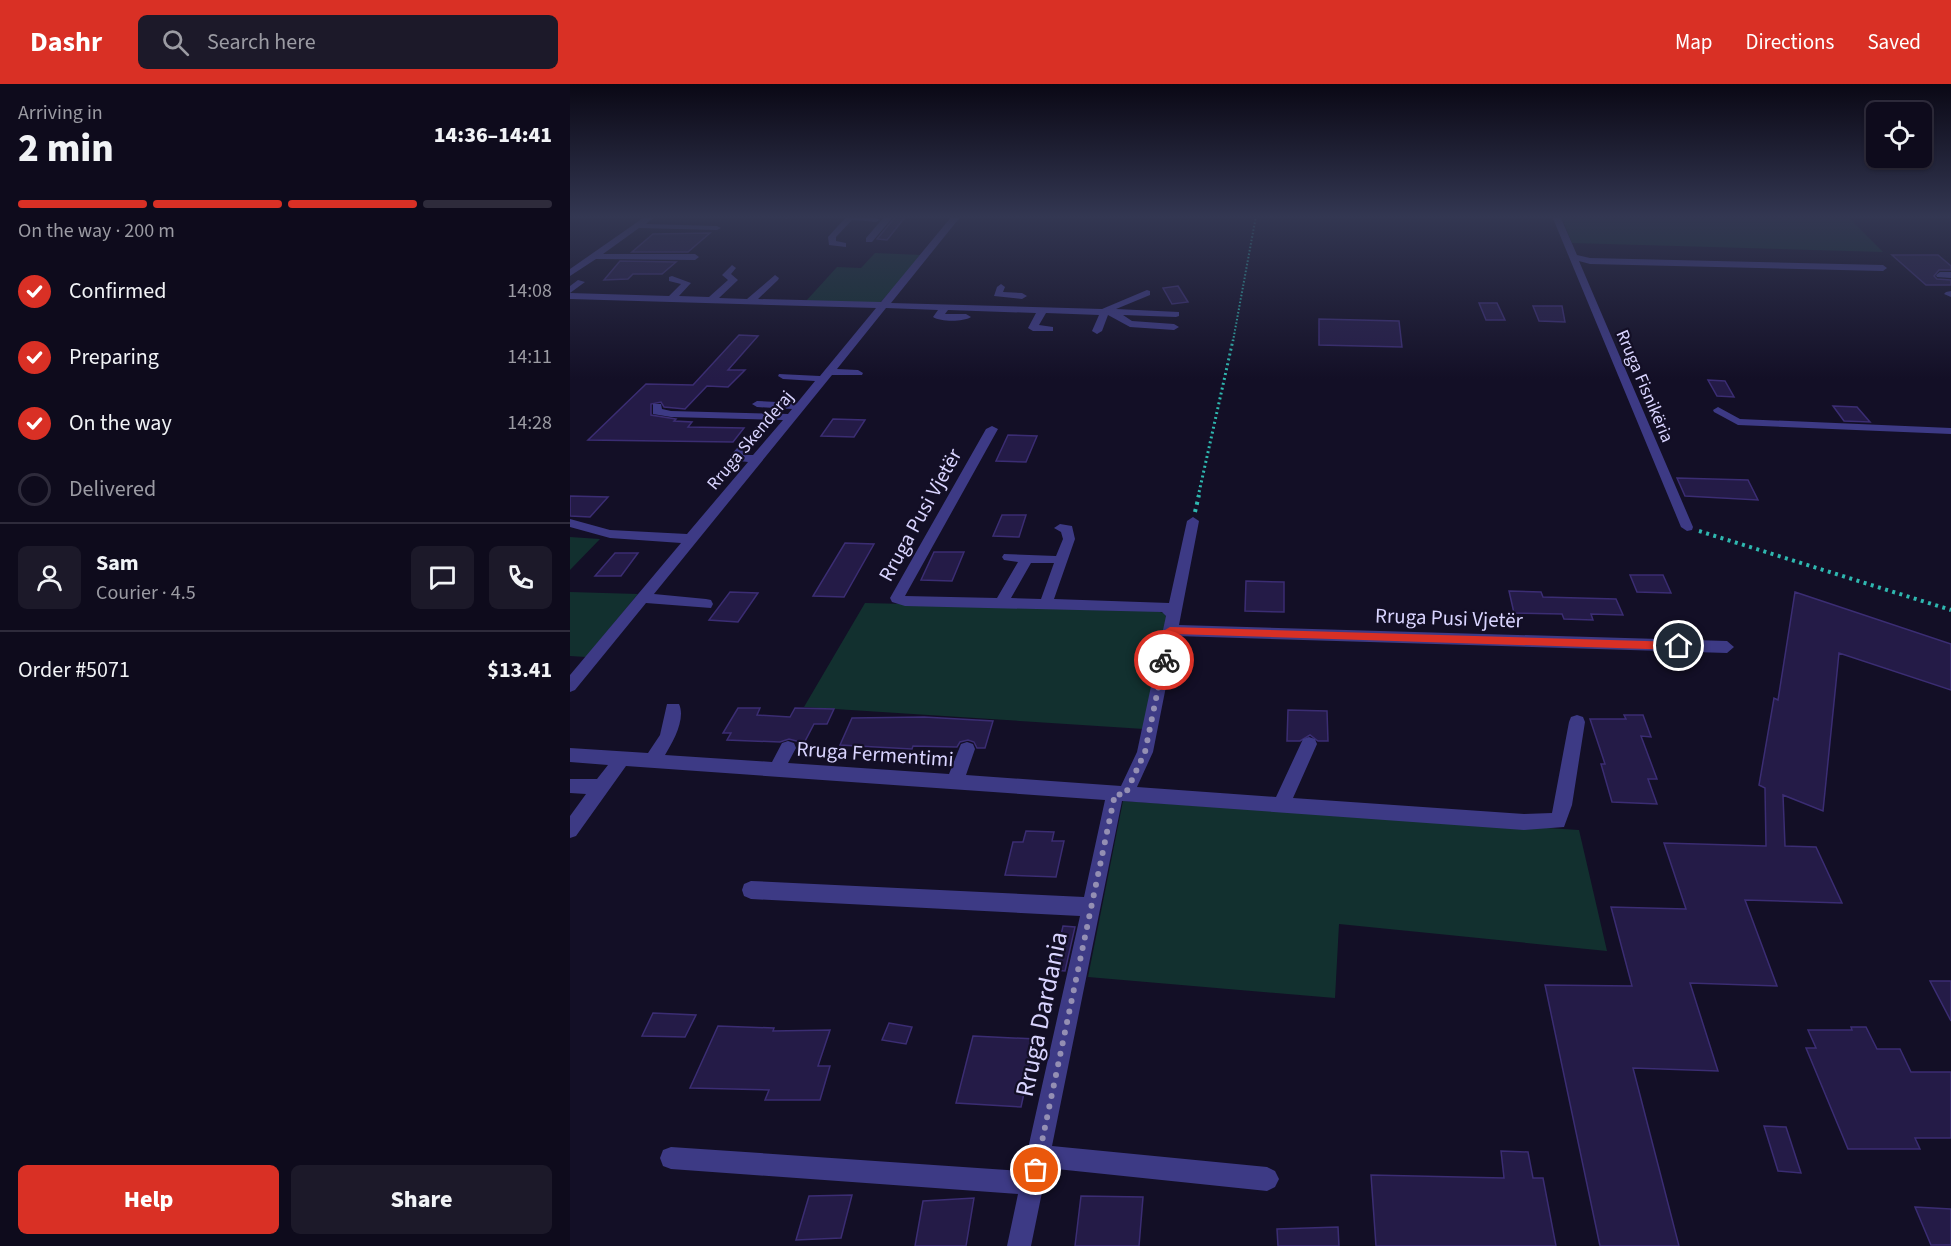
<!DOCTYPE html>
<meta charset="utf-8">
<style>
body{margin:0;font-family:"Source Sans 3",sans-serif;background:#1c1929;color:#f1f3f6;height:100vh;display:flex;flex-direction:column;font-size:22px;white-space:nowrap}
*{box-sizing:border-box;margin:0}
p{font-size:20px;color:#9b9ba3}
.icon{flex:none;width:33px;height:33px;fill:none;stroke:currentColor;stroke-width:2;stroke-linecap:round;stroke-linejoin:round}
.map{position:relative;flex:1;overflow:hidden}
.sheet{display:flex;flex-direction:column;background:#0e0b1c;width:570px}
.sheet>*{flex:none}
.buttons{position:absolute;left:1296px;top:18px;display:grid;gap:12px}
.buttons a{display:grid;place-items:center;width:66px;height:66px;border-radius:9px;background:#0e0b1c;box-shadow:0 2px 4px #0004,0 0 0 2px #2e2b3b;font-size:30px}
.pin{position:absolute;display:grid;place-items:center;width:51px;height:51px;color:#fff;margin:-26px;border:3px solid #fff;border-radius:50%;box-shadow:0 2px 6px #0007}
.courier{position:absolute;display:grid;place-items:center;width:60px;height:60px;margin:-30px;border:4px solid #d93025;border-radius:50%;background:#fff;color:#222;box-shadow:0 2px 8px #0007}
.overview em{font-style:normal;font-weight:800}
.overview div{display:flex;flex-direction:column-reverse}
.overview{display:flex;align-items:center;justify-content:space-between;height:102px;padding:0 18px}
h1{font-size:39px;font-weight:800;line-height:45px}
.bar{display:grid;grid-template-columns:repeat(4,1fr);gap:9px 6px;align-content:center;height:72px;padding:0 18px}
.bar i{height:8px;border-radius:4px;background:#2e2b3b}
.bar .on{background:#d93025}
.bar p{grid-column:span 4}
.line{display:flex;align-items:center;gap:15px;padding:0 18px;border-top:2px solid #2e2b3b}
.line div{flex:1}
.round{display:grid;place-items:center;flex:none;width:63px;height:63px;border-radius:9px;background:#1c1929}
ol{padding:0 18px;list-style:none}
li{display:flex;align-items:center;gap:18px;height:66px}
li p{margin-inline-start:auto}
li .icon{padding:6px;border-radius:50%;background:#d93025;color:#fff;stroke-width:4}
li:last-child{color:#9b9ba3}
li i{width:33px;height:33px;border:3px solid #2e2b3b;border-radius:50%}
.cta{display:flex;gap:12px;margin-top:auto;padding:12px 18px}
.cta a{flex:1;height:69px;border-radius:9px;background:#d93025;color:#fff;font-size:24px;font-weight:800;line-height:69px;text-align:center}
.cta a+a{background:#1c1929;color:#f1f3f6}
header{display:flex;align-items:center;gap:36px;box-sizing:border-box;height:84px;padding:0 30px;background:#d93025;color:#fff}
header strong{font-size:28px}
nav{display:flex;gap:33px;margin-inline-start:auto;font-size:21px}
.search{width:420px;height:54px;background:#1c1929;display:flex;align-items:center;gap:15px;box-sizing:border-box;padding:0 21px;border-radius:9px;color:#9b9ba3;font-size:22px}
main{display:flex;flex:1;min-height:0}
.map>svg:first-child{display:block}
</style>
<header>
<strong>Dashr</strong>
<div class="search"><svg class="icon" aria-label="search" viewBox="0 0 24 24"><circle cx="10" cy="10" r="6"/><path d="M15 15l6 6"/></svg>Search here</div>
<nav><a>Map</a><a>Directions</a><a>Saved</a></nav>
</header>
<main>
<section class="sheet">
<div class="overview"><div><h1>2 min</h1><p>Arriving in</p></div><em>14:36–14:41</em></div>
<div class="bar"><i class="on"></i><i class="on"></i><i class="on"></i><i></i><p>On the way · 200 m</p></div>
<ol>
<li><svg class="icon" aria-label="check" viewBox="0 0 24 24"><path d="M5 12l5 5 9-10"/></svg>Confirmed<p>14:08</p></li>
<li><svg class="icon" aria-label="check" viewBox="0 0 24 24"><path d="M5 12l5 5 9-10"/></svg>Preparing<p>14:11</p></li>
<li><svg class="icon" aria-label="check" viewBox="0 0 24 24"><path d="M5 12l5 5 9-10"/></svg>On the way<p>14:28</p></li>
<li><i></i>Delivered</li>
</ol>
<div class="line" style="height:108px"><a class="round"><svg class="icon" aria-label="person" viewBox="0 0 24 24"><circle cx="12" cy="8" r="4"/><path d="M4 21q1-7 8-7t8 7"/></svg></a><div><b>Sam</b><p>Courier · 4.5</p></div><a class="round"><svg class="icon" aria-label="chat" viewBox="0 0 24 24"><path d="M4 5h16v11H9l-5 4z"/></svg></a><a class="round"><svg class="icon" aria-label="phone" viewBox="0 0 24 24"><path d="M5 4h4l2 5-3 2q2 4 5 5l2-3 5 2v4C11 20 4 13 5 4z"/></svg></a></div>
<div class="line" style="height:78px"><div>Order #5071</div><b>$13.41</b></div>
<div class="cta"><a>Help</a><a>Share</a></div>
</section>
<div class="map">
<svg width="1381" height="1162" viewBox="0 0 1381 1162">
<rect width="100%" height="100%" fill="#130f26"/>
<!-- green -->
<path fill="#12302f" d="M 991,132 L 1277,132 L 1313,168 L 1002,159 Z
M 305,169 L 352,171 L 309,220 L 236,217 L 267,183 L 291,184 Z
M 0,453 L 30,455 L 0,486 Z
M 0,508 L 68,510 L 16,573 L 0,572 Z
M 295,519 L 582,526 L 594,529 L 597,534 L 574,645 L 234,623 Z
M 553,717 L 1009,746 L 1037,867 L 769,840 L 765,914 L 518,893 Z"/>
<!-- building -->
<path fill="#241b47" stroke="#3b2d73" stroke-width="1.5" d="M 326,132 L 336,132 L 317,156 L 307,155 Z
M 140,149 L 118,168 L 62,168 L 83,150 Z
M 1322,171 L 1368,171 L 1381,182 L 1381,186 L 1369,186 L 1364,192 L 1367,195 L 1381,196 L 1381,201 L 1356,201 Z
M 50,177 L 106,178 L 92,190 L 63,190 L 58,195 L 34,196 Z
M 608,202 L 618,218 L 602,220 L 593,204 Z
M 909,219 L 927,219 L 935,236 L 916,236 Z
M 963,222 L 992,222 L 995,238 L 969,237 Z
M 749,235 L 829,237 L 832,263 L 749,261 Z
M 169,251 L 188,252 L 158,286 L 175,286 L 158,303 L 137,302 L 115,325 L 94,323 L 91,318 L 81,320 L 81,331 L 106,335 L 104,337 L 122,338 L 118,343 L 174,344 L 163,358 L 18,356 L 76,300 L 123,301 Z
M 1138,296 L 1155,297 L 1164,313 L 1147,312 Z
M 1263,322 L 1287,323 L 1300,338 L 1274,337 Z
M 263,335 L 295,336 L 284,353 L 251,352 Z
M 438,351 L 467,352 L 456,378 L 426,377 Z
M 1107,394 L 1178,396 L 1188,416 L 1115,412 Z
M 0,412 L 38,413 L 20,433 L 0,432 Z
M 432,431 L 456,431 L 449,453 L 423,452 Z
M 275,459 L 304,460 L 274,513 L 243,512 Z
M 364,468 L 394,468 L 382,497 L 351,496 Z
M 45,469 L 68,469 L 51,492 L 25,492 Z
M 1060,491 L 1093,491 L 1101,509 L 1067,508 Z
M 676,497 L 714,498 L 714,528 L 675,527 Z
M 939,507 L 971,508 L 973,513 L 1046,515 L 1053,531 L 1021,530 L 1023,536 L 994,535 L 992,530 L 944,529 Z
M 160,508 L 188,509 L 168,538 L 139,536 Z
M 1225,508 L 1381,560 L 1381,606 L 1269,569 L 1253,727 L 1213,711 L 1215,762 L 1246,763 L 1272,819 L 1175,816 L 1207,902 L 1120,899 L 1148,987 L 1063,984 L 1109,1162 L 1030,1162 L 975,901 L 1062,902 L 1041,823 L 1116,825 L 1094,759 L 1196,762 L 1195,704 L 1189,701 L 1204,614 L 1208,616 Z
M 168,624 L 190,624 L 187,631 L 220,633 L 225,624 L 264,625 L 257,640 L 244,640 L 234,659 L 219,655 L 210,658 L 157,656 L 161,649 L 153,649 Z
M 718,626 L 757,627 L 758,657 L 748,657 L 740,651 L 730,657 L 717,657 Z
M 1054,631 L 1073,631 L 1081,653 L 1071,652 L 1087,695 L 1078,695 L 1087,720 L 1042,718 L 1031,680 L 1035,680 L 1020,635 L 1056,635 Z
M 354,633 L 423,637 L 415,664 L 407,664 L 404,658 L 398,656 L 390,658 L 387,663 L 343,662 L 342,665 L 270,661 L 282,634 Z
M 456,747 L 484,748 L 482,757 L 494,757 L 486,793 L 435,791 L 443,758 L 453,758 Z
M 493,842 L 505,843 L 495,887 L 483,886 Z
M 1360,897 L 1381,897 L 1381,937 Z
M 83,929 L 126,931 L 115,953 L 72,952 Z
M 319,939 L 342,943 L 336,960 L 312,956 Z
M 148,942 L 204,944 L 203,947 L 260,946 L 248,982 L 260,982 L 250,1016 L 195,1016 L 199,1006 L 120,1004 Z
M 1281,943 L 1296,943 L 1307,965 L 1330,965 L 1341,988 L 1381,988 L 1381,1054 L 1345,1054 L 1350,1065 L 1278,1065 L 1236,964 L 1246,964 L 1238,946 L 1282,946 Z
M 403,952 L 466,955 L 451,1023 L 386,1019 Z
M 1194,1042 L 1216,1043 L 1231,1089 L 1208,1087 Z
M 931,1067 L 958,1068 L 963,1094 L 973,1094 L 986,1162 L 806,1162 L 801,1091 L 934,1094 Z
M 282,1111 L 271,1154 L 226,1156 L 239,1112 Z
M 511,1112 L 573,1113 L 569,1162 L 505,1162 Z
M 404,1114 L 396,1162 L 345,1162 L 353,1117 Z
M 1345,1123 L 1381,1125 L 1381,1161 L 1361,1161 Z
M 768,1143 L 769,1162 L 708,1162 L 707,1145 Z"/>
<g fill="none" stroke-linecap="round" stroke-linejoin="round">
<!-- path-far2 -->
<path stroke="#2fb8b0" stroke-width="2" stroke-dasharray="1.5 2" stroke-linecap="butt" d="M 663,257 L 686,132"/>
<!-- path-far1 -->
<path stroke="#2fb8b0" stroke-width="3" stroke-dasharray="2 3" stroke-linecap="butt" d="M 628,413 L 663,256"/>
<!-- path -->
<path stroke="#2fb8b0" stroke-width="4" stroke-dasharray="3 4.5" stroke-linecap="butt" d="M 625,428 L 629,411
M 1129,447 L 1381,526"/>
<!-- minor -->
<path fill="#3d3a85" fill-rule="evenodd" d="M 76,132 L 86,132 L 76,140 L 147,142 L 151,144 L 147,146 L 69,144 L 33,170 L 125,170 L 129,173 L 125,176 L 26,175 L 0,192 L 0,185 Z
M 221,132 L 216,135 L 212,133 L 212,132 Z
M 277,132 L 306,134 L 310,136 L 306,138 L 282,136 L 266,153 L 266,157 L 276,159 L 276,163 L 259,161 L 258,153 Z
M 315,132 L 324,132 L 302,158 L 296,158 L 296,154 Z
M 382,132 L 391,132 L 321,219 L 532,225 L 577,206 L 580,207 L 580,211 L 546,225 L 609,228 L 609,232 L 606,233 L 553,231 L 562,237 L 604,240 L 609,243 L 604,246 L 560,243 L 538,231 L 532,247 L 527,250 L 522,247 L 529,231 L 476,229 L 469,241 L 483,243 L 483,247 L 463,247 L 458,244 L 466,229 L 378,226 L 375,230 L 396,230 L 401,233 C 393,238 371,238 363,233 L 368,226 L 316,224 L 267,285 L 288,286 L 293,289 L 292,291 L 262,291 L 84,510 L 136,515 L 141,516 L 143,520 L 141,524 L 76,519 L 5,606 L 0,608 L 0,591 L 111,459 L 40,454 L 0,443 L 0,435 L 40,446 L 117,450 L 178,378 L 160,376 L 160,372 L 190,338 L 198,338 L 198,342 L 173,371 L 183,371 L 213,336 L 101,333 L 83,330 L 83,320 L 91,320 L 92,325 L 101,327 L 218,330 L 222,325 L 187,323 L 182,320 L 187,317 L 227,319 L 245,297 L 213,295 L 208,292 L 209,290 L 250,292 L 306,224 L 0,215 L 0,209 L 99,212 L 111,200 L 99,197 L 99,193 L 102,192 L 121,199 L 109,212 L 139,213 L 158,196 L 152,191 L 162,181 L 166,184 L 161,190 L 168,196 L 149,214 L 177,215 L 205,191 L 209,194 L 208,196 L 188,215 L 311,218 Z
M 982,132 L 990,132 L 1007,171 L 1020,174 L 1313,181 L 1317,184 L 1313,187 L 1020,180 L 1009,177 L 1123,443 L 1122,446 L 1117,447 L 1111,443 Z
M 1370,188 L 1381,188 L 1381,194 L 1367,193 L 1366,191 Z
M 8,196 L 15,198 L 0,209 L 0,202 Z
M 431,200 L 435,203 L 433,208 L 452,209 L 457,212 L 452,215 L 424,212 L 427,203 Z
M 1381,207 L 1381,213 L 1374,210 L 1376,208 Z
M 1148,323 L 1170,335 L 1381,344 L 1381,350 L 1168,341 L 1144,328 L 1143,326 Z
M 422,342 L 428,345 L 335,512 L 427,514 L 448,478 L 434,476 L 432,473 L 434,470 L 486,472 L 493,455 L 491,448 L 484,444 L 490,440 L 502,442 L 505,455 L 484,515 L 599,519 L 617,437 L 623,433 L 629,437 L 609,541 L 1157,557 L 1164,563 L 1157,569 L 606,552 L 583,668 L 567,703 L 706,713 L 733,655 L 739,653 L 745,655 L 747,660 L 723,714 L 954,730 L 982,729 L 999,638 L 1001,633 L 1007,631 L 1013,633 L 1015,638 L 1002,721 L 994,743 L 954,746 L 552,717 L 482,1062 L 697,1083 L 705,1087 L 709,1095 L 705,1103 L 697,1107 L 477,1084 L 461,1162 L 437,1162 L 448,1110 L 101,1085 L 93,1082 L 90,1074 L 93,1066 L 101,1063 L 453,1087 L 510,832 L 181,815 L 174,812 L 172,806 L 174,800 L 181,797 L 514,813 L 535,716 L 56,682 L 6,752 L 0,754 L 0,732 L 16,710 L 0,709 L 0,695 L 27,695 L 38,681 L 0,678 L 0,664 L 78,669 L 90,651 L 97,620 L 109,620 C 116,635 103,658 95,671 L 202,678 L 212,659 L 218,657 L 224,659 L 226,664 L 218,679 L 379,690 L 391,660 L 397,658 L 403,660 L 405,665 L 396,691 L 551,702 L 567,668 L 596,532 L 592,528 L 335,522 L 322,518 L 320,514 L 416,345 ZM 461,479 L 484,479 L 471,515 L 441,514 Z"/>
</g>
<!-- sky -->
<linearGradient id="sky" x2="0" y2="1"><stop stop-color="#0a0815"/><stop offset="0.45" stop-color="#333752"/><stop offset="1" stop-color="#333752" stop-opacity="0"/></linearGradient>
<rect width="1381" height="295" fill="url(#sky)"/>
<!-- route -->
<path fill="#d93025" d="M 600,543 L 1109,558 L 1114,562 L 1109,566 L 604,550 L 599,576 L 594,580 L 589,576 L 595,546 Z"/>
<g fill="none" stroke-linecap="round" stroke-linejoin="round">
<!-- done -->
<path stroke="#948fb3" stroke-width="6" stroke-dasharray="0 10.8" d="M 466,1086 L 545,710 L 555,711 L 575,668 L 594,576"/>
</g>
<g text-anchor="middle" stroke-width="4.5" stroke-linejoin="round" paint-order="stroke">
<!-- far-street labels -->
<g font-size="18" fill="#d9d4ff" stroke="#130f26">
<text transform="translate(1075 302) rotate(67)" y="6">Rruga Fisnikëria</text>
<text transform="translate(180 356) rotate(-50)" y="6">Rruga Skenderaj</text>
</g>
<!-- street labels -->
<g font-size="21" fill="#d9d4ff" stroke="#130f26">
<text transform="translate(350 431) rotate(-61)" y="7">Rruga Pusi Vjetër</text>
<text transform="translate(879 534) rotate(2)" y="7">Rruga Pusi Vjetër</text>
<text transform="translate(305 670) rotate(4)" y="7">Rruga Fermentimi</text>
</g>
<!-- near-street labels -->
<g font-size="26" fill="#d9d4ff" stroke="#130f26">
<text transform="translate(471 930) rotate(-78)" y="9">Rruga Dardania</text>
</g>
</g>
</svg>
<div class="buttons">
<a><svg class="icon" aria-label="locate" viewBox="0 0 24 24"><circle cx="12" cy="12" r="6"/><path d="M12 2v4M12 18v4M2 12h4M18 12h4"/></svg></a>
</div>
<div class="pin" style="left:466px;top:1086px;background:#ea580c"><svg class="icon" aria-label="bag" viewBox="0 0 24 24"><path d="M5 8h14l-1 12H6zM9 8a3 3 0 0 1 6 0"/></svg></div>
<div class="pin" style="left:1109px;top:562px;background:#1f2937"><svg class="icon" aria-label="home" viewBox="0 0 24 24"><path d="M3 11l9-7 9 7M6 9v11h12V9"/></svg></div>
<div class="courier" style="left:594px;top:576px"><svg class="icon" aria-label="bike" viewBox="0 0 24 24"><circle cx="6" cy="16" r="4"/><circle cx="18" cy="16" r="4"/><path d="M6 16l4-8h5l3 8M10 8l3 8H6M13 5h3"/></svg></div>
</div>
</main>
